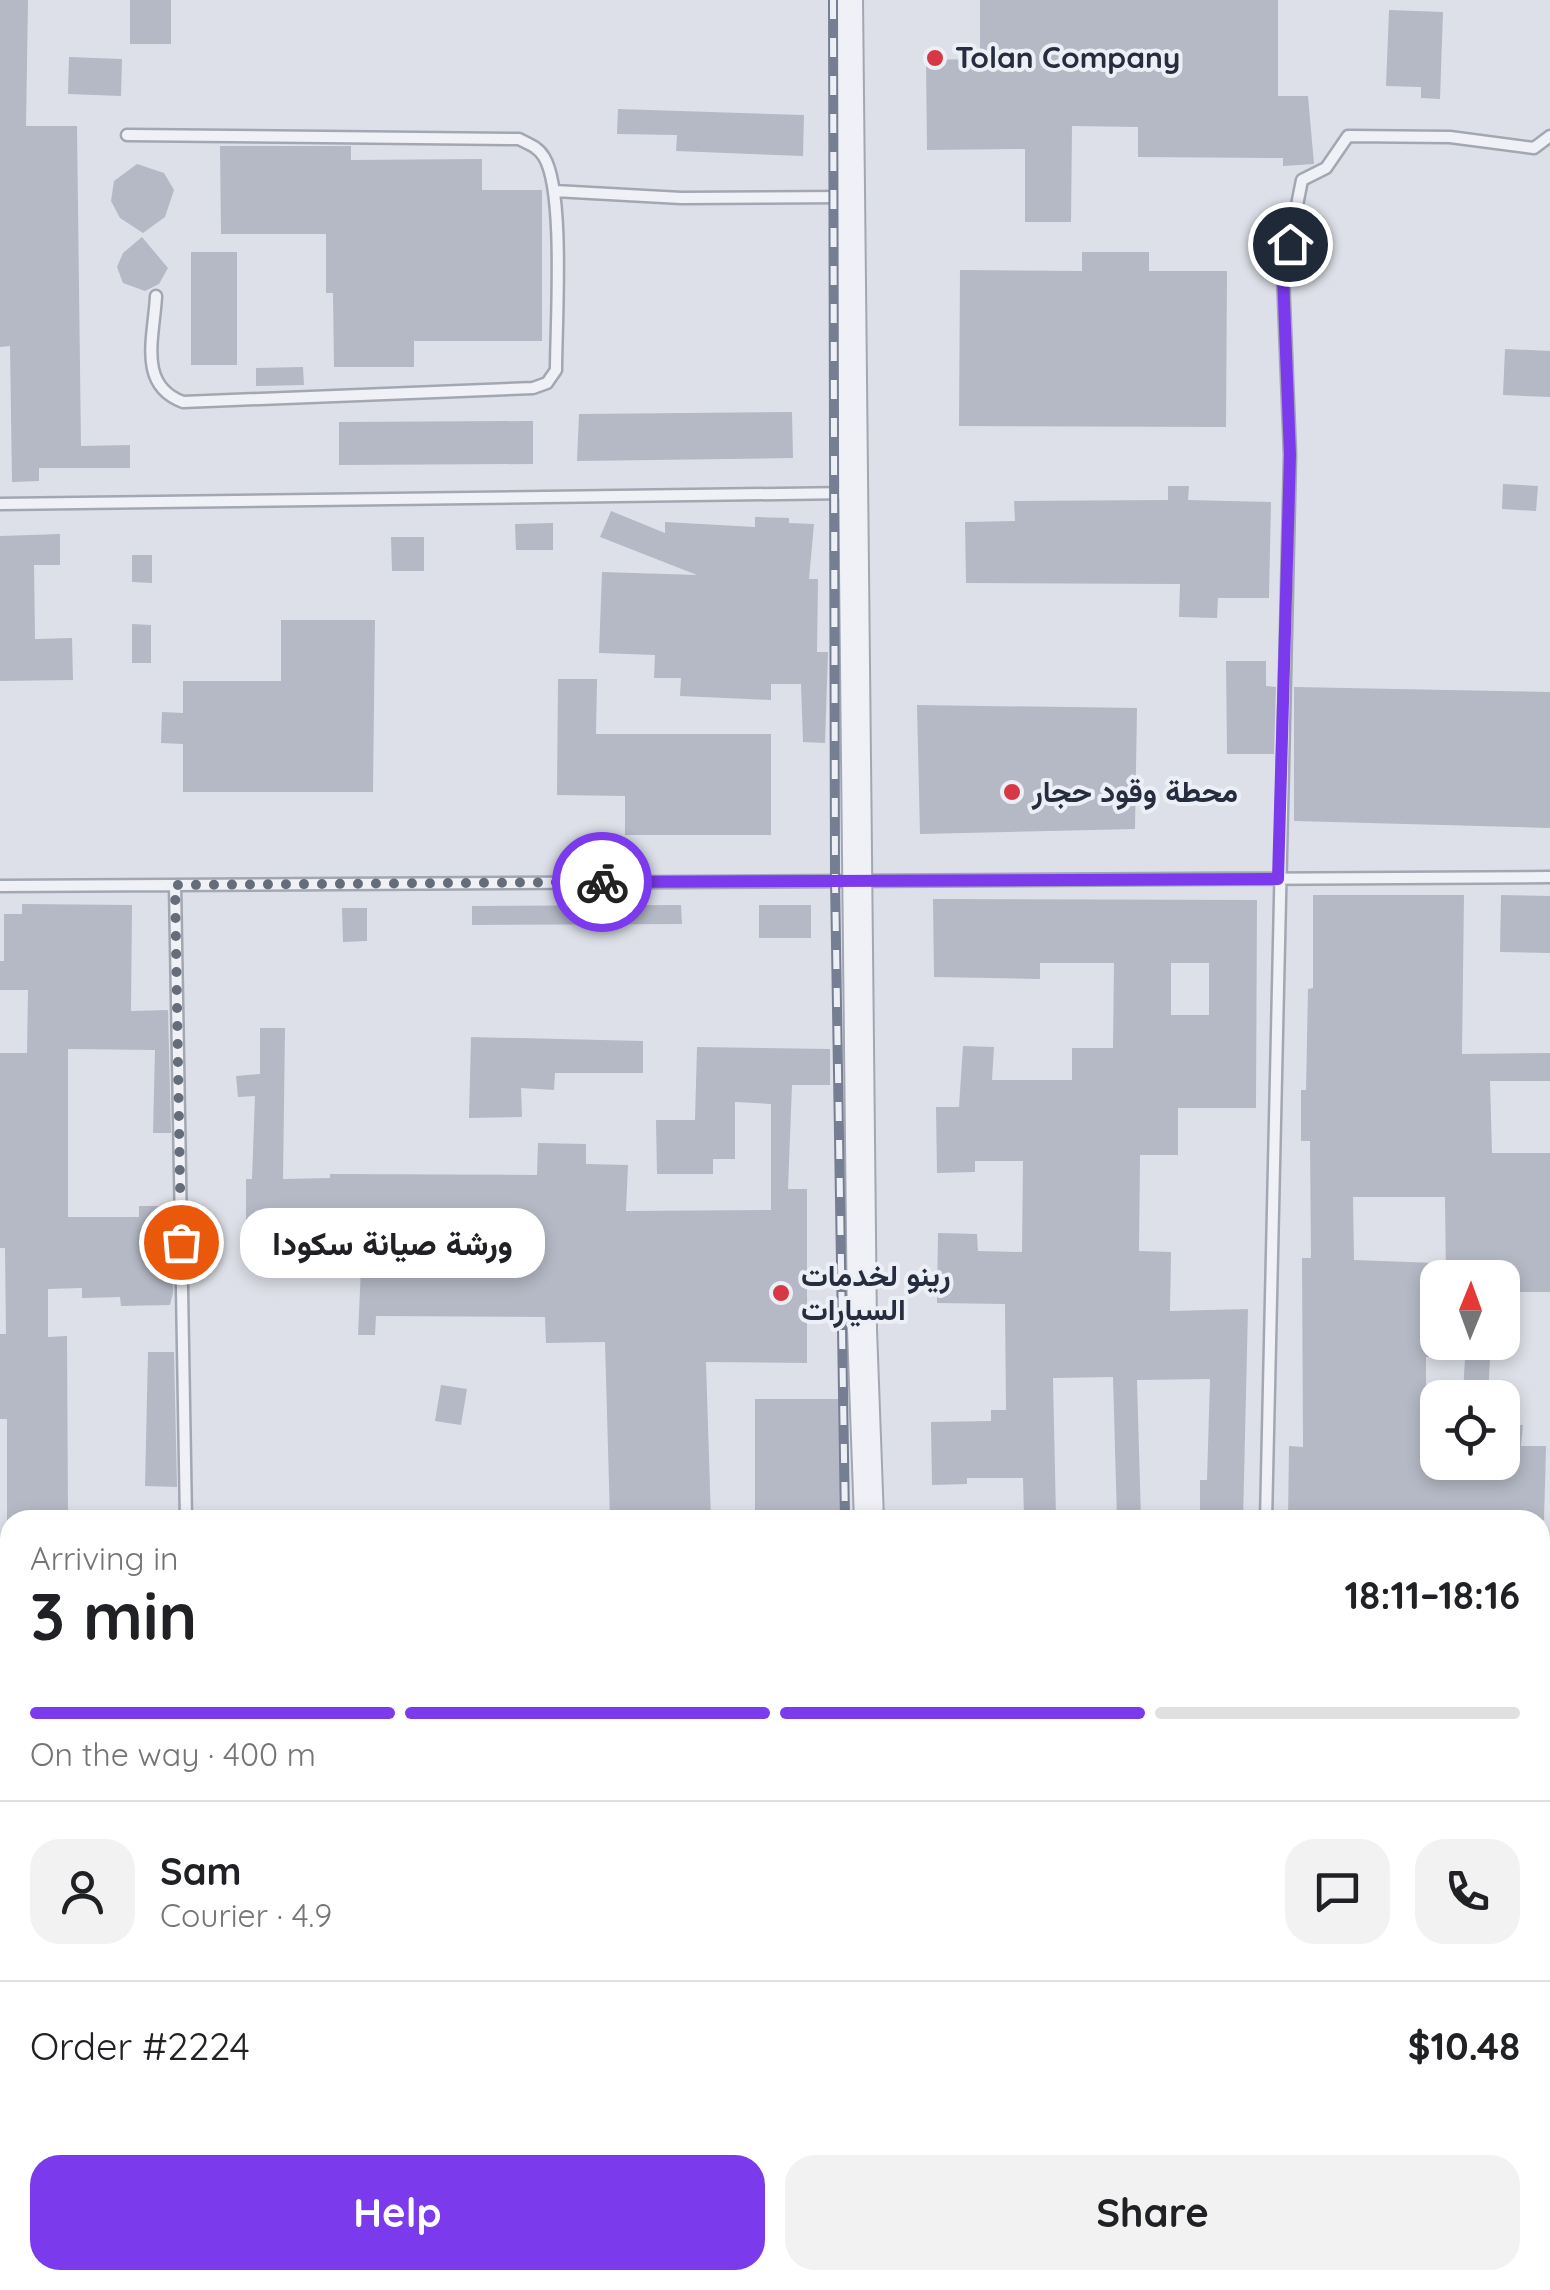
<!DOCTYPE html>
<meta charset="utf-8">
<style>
body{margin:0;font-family:Quicksand,Vazirmatn,sans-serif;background:#f2f2f2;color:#202124;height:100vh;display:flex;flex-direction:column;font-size:38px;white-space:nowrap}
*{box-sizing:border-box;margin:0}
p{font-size:32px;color:#757577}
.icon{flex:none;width:55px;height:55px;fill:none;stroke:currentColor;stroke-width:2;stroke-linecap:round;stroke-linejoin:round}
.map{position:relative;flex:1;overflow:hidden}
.side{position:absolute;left:0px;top:1510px;width:1550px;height:780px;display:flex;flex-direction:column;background:#fff;border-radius:30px 30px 0 0;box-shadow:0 5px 15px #0003}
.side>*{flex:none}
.needle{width:65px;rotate:1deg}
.controls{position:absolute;left:1420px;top:1260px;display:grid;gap:20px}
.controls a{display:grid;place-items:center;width:100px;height:100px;border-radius:20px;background:#fff;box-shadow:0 5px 15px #0003;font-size:50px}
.pin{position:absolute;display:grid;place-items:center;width:85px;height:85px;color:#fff;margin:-42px;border:5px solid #fff;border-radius:50%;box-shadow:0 2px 10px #0007}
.courier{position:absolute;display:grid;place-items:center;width:100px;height:100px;margin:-50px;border:8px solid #7c3aed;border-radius:50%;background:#fff;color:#222;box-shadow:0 2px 12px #0007}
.bubble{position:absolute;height:70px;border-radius:30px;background:#fff;box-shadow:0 5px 15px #0003;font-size:32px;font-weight:800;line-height:70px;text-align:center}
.head em{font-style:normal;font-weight:800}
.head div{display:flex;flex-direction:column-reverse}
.head{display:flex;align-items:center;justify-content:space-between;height:170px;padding:0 30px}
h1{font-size:65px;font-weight:800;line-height:75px}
.bar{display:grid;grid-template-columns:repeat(4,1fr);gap:15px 10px;align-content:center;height:120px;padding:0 30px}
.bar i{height:12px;border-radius:8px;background:#e0e0e0}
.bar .selected{background:#7c3aed}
.bar p{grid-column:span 4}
.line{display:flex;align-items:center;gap:25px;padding:0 30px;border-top:2px solid #e0e0e0}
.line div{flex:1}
.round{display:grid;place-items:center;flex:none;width:105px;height:105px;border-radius:30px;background:#f2f2f2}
.cta{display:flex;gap:20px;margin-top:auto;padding:20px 30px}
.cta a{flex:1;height:115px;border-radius:30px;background:#7c3aed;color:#fff;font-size:40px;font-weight:800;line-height:115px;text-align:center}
.cta a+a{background:#f2f2f2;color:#202124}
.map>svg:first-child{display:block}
</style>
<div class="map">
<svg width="1550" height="2290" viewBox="0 0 1550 2290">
<rect width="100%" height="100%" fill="#dde0e8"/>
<!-- building -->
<path fill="#b4b9c5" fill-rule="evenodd" d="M 0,0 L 28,0 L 26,126 L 77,126 L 81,446 L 130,445 L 130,468 L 39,468 L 39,481 L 12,482 L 10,346 L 0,347 Z
M 130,0 L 171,0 L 171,44 L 130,44 Z
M 980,0 L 1278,0 L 1278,96 L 1308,96 L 1314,164 L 1283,166 L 1283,158 L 1138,157 L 1138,127 L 1072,126 L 1071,222 L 1025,222 L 1025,149 L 927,150 L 926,60 L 974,59 L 974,50 L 980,51 Z
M 1389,10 L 1443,12 L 1440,99 L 1421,98 L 1421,87 L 1386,86 Z
M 69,57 L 122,59 L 121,96 L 68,94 Z
M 618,109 L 804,115 L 803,156 L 676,151 L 677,135 L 617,134 Z
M 220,146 L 351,146 L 351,160 L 482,159 L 482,190 L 542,190 L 542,341 L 414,341 L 414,367 L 334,367 L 333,293 L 326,293 L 326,234 L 221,234 Z
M 137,164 L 164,173 L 174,190 L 165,217 L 143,233 L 120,218 L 111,201 L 114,181 Z
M 142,237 L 168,268 L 159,284 L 145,291 L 123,283 L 117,267 L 123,253 Z
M 191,252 L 237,252 L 237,365 L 191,365 Z
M 1082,252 L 1149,252 L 1149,271 L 1227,271 L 1226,427 L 959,426 L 960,270 L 1082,271 Z
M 1505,349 L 1550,351 L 1550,397 L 1503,395 Z
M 303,367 L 304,385 L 256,386 L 256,368 Z
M 792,412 L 793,458 L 577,461 L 579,414 Z
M 533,421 L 533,464 L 339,465 L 339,422 Z
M 1503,484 L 1538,486 L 1536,511 L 1502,509 Z
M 1168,486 L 1189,486 L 1188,500 L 1271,502 L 1269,598 L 1218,598 L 1217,618 L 1179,617 L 1180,584 L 966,583 L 965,522 L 1015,521 L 1014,501 L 1168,500 Z
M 611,511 L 665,533 L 665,522 L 755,527 L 755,517 L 789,518 L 789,523 L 814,524 L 809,579 L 818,579 L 817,652 L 828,652 L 825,743 L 803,742 L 801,684 L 771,684 L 771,700 L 680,696 L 681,678 L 654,678 L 655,655 L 599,653 L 602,572 L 697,575 L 600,537 Z
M 553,523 L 553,550 L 516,550 L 515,524 Z
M 60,534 L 60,565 L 34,565 L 35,639 L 72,638 L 73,680 L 0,681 L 0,536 Z
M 391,537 L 424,537 L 424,571 L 392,571 Z
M 132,555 L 152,555 L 152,583 L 132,582 Z
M 281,620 L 375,620 L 373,792 L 183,792 L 183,744 L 161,743 L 162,712 L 183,713 L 183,681 L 281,681 Z
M 132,624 L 151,625 L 151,663 L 132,663 Z
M 1226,661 L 1266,661 L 1266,686 L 1276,687 L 1274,754 L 1227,754 Z
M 558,679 L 597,679 L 596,734 L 771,734 L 771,835 L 625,835 L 625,796 L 557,795 Z
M 1294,687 L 1550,692 L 1550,828 L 1294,821 Z
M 917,705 L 1137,708 L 1135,829 L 920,834 Z
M 1313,895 L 1464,895 L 1462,1054 L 1550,1053 L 1550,1081 L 1490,1081 L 1492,1153 L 1550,1153 L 1550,1292 L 1502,1292 L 1502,1278 L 1446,1278 L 1445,1197 L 1353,1197 L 1354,1260 L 1435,1263 L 1433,1322 L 1438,1322 L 1438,1357 L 1426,1357 L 1426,1421 L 1438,1421 L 1438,1462 L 1502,1462 L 1502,1424 L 1523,1425 L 1521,1446 L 1546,1446 L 1544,1520 L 1288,1520 L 1289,1446 L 1303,1447 L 1302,1258 L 1311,1258 L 1310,1141 L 1301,1141 L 1301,1090 L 1306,1090 L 1308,989 L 1313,988 Z
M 1501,895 L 1550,896 L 1550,953 L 1500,952 Z
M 933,899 L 1257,900 L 1256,1108 L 1178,1108 L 1178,1155 L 1140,1155 L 1139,1251 L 1171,1252 L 1170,1311 L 1248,1309 L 1243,1520 L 1200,1520 L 1200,1480 L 1207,1480 L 1210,1379 L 1137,1380 L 1141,1520 L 1117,1520 L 1113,1377 L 1053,1378 L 1056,1517 L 1024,1518 L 1023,1478 L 967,1478 L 967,1484 L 932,1485 L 931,1422 L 991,1421 L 991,1410 L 1006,1410 L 1005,1304 L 937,1303 L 938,1233 L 977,1234 L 978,1251 L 1022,1252 L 1023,1161 L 975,1161 L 975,1172 L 937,1173 L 936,1107 L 959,1107 L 963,1046 L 994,1047 L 992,1080 L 1072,1080 L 1072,1048 L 1113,1048 L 1114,963 L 1040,963 L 1040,979 L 934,977 ZM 1171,963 L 1209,963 L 1209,1015 L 1171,1015 Z
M 22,904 L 132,905 L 131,1011 L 168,1010 L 171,1133 L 153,1133 L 155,1050 L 68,1049 L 68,1217 L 139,1217 L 139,1206 L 172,1206 L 173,1293 L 170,1305 L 121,1306 L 120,1297 L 82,1298 L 82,1288 L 48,1289 L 48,1337 L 67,1336 L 68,1520 L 7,1520 L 7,1419 L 0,1419 L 0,1334 L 6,1334 L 5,1248 L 0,1248 L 0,1053 L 27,1053 L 28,990 L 0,990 L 0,961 L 4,961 L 4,914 L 22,914 Z
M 681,905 L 682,924 L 472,925 L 472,906 Z
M 759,905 L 811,905 L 811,938 L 759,938 Z
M 342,908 L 367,908 L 367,941 L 343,942 Z
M 260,1028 L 285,1028 L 283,1179 L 330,1178 L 330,1174 L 537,1175 L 538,1143 L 586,1144 L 586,1164 L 628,1165 L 626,1211 L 771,1210 L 771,1104 L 735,1102 L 735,1159 L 713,1159 L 713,1174 L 657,1174 L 656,1120 L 695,1120 L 697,1047 L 830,1049 L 830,1085 L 792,1085 L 788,1189 L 807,1189 L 807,1363 L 706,1362 L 711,1520 L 610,1520 L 605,1342 L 546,1343 L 545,1317 L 376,1316 L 375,1335 L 358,1335 L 362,1246 L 330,1246 L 330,1241 L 246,1241 L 246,1179 L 252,1179 L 255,1096 L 238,1097 L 236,1076 L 260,1074 Z
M 471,1037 L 643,1041 L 643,1073 L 555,1073 L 554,1090 L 521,1088 L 522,1117 L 469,1118 Z
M 1466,1342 L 1491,1342 L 1488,1394 L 1463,1392 Z
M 148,1352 L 174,1352 L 177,1487 L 145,1486 Z
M 441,1385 L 467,1389 L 461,1425 L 435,1421 Z
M 755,1399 L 840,1399 L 840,1520 L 755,1520 Z"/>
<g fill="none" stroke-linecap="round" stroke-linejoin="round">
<defs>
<path id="service" d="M 127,135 L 519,139 C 529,144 538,147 544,157 C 565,191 556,324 556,370 L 547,383 L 533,388 L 183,402 C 137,385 154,337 156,296
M 555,191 L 681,198 L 848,197
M 0,504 L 849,493
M 175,885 L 186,1520
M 0,886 L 1550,877
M 1266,1520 L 1290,455 L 1283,276 L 1302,180 L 1326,168 L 1348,136 L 1450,137 L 1534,148 L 1550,136
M 1540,1597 L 1550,1597
M 0,1650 L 10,1650
M 0,1975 L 10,1975
M 199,2280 L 199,2290
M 1097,2280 L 1098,2290"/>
<path id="minor" d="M 1540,2127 L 1550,2126"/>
<path id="tertiary" d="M 848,0 L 862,1329 L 869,1520
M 1540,1801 L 1550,1724
M 870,2280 L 870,2290
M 1479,2290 L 1480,2280"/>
</defs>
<!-- service casing -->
<use href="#service" stroke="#a2a7b2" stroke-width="15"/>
<!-- minor casing -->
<use href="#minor" stroke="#a2a7b2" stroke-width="25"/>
<!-- tertiary casing -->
<use href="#tertiary" stroke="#a2a7b2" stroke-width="32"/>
<!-- service -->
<use href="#service" stroke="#eff1f6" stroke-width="10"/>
<!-- minor -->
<use href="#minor" stroke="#eff1f6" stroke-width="20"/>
<!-- tertiary -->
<use href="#tertiary" stroke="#eff1f6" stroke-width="28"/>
<defs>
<path id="rail" d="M 833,0 L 835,879 L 845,1520
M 860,2280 L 860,2290"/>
</defs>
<!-- rail casing -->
<use href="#rail" stroke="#757e92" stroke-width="10"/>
<!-- rail -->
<use href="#rail" stroke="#eceff5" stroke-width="6" stroke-dasharray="19" stroke-linecap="butt"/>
</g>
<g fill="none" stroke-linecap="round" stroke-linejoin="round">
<!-- done -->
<path stroke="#656c7a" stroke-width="10" stroke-dasharray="0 18" d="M 181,1242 L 175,885 L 602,882"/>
<!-- route -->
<path stroke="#7c3aed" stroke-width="12" d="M 602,882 L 1278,879 L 1290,455 L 1283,276 L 1290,244"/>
</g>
<!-- markers -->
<g fill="#d63846" stroke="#eceff5" stroke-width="4">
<circle cx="935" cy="58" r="10"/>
<circle cx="1012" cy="792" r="10"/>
<circle cx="781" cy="1293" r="10"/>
</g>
<g text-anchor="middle" stroke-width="8" stroke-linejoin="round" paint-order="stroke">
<!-- poi labels -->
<g font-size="30" font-weight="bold" fill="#252d3f" stroke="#eceff5" text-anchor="start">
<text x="955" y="68">Tolan Company</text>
<text x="1032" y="802">محطة وقود حجار</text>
<text x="801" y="1286">رينو لخدمات<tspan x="801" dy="34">السيارات</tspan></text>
</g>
</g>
</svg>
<div class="controls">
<a><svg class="needle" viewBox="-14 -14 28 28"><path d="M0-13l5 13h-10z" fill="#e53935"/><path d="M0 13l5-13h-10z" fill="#757577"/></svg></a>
<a><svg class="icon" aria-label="locate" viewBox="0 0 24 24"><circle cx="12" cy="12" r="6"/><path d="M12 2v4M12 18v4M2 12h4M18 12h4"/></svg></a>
</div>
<div class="pin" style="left:181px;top:1242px;background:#ea580c"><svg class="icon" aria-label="bag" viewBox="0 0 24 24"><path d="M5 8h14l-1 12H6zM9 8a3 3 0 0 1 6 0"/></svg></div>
<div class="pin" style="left:1290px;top:244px;background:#1f2937"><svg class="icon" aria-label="home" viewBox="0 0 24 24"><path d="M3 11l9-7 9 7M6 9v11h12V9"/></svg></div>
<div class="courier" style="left:602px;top:882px"><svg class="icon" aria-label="bike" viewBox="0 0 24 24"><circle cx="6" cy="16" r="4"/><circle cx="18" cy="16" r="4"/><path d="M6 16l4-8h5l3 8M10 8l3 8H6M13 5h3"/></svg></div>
<div class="bubble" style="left:240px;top:1208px;width:305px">ورشة صيانة سكودا</div>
<section class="side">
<div class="head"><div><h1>3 min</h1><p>Arriving in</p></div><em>18:11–18:16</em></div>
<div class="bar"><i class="selected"></i><i class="selected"></i><i class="selected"></i><i></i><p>On the way · 400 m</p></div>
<div class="line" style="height:180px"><a class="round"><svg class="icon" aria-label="person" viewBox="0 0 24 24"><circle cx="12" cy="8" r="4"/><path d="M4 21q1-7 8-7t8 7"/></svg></a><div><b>Sam</b><p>Courier · 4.9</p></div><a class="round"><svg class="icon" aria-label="chat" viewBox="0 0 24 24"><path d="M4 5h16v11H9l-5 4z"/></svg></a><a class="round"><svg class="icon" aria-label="phone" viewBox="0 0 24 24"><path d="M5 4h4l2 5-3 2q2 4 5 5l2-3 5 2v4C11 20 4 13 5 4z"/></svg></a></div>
<div class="line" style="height:130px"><div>Order #2224</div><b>$10.48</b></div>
<div class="cta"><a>Help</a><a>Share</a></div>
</section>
</div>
